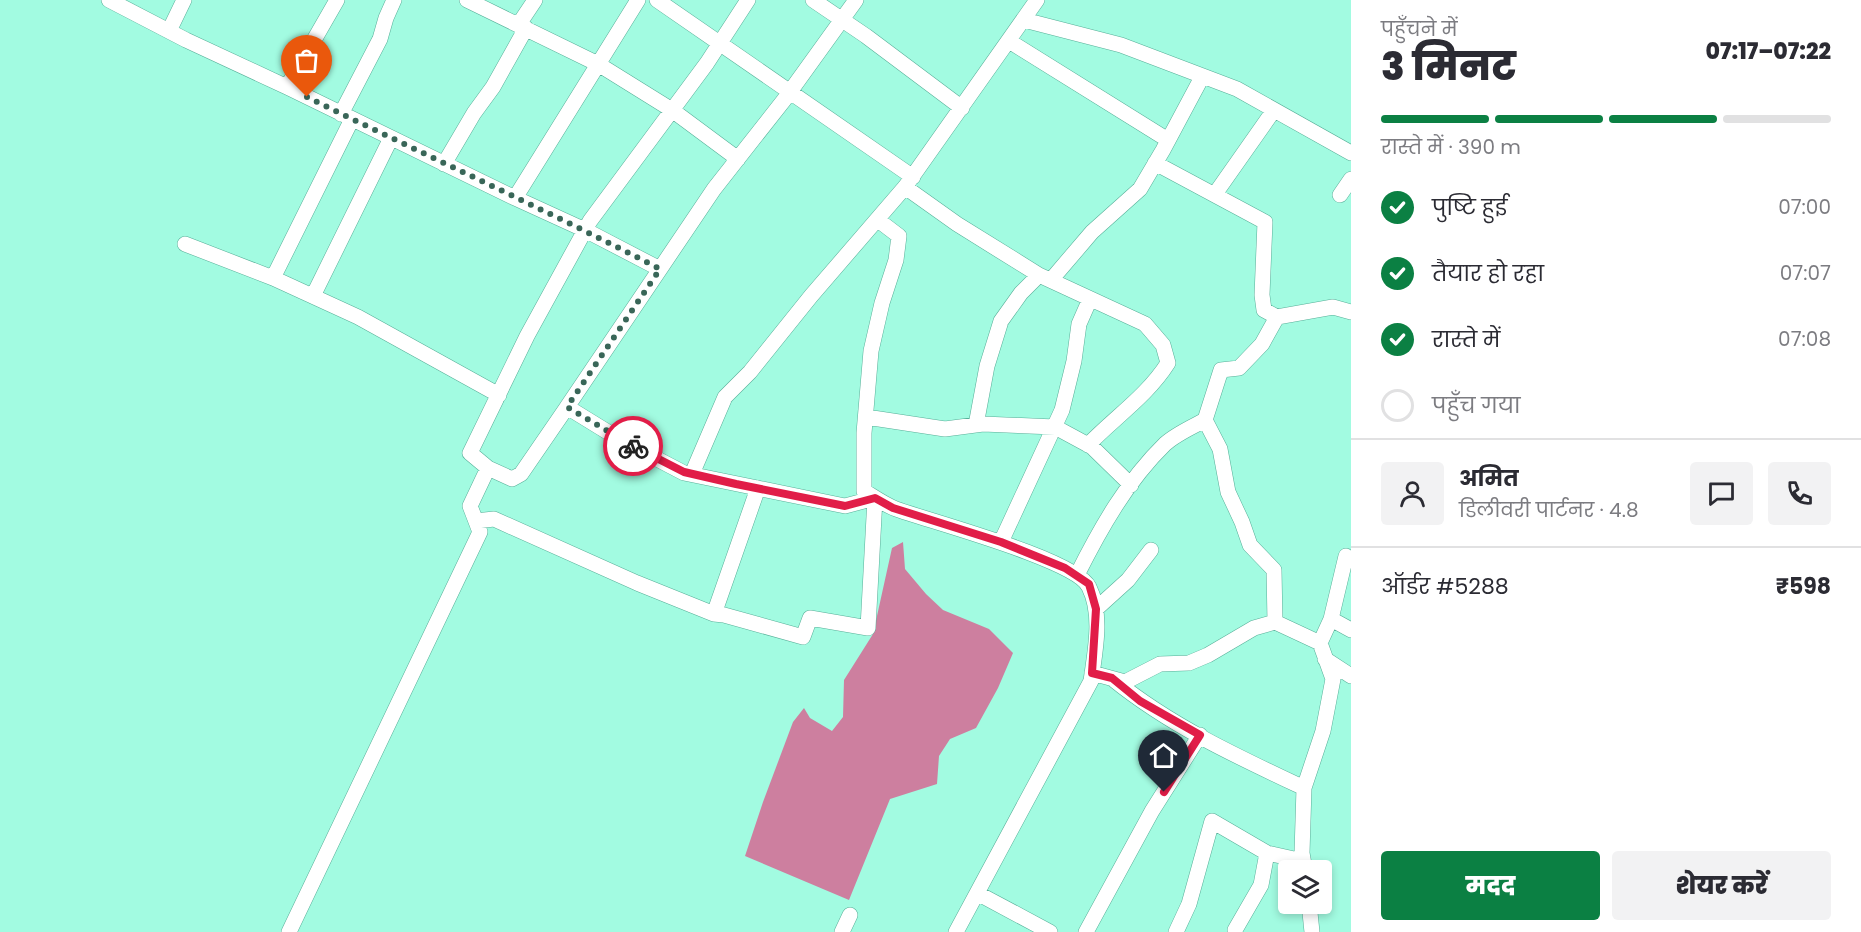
<!DOCTYPE html>
<html lang="hi">
<meta charset="utf-8">
<style>
body{margin:0;font-family:Poppins,"Noto Sans Devanagari",sans-serif;background:#f2f2f3;color:#2b2b33;height:100vh;display:flex;flex-direction:column;font-size:22px;white-space:nowrap}
*{box-sizing:border-box;margin:0}
p{font-size:20px;color:#7c7c81}
.icon{flex:none;width:33px;height:33px;fill:none;stroke:currentColor;stroke-width:2;stroke-linecap:round;stroke-linejoin:round}
.map{position:relative;flex:1;overflow:hidden}
.drawer{display:flex;flex-direction:column;background:#fff;width:510px}
.drawer>*{flex:none}
.buttons{position:absolute;left:1278px;top:860px;display:grid;gap:12px}
.buttons a{display:grid;place-items:center;width:54px;height:54px;border-radius:6px;background:#fff;box-shadow:0 3px 9px #0003;font-size:30px}
.pin{position:absolute;display:grid;place-items:center;width:51px;height:51px;color:#fff;margin:-62px -26px;border-radius:50% 50% 50% 0;rotate:-45deg;box-shadow:0 0 6px #0007}
.pin .icon{rotate:45deg}
.courier{position:absolute;display:grid;place-items:center;width:60px;height:60px;margin:-30px;border:4px solid #e11d48;border-radius:50%;background:#fff;color:#222;box-shadow:0 2px 8px #0007}
.overview em{font-style:normal;font-weight:800}
.overview div{display:flex;flex-direction:column-reverse}
.overview{display:flex;align-items:center;justify-content:space-between;height:102px;padding:0 30px}
h1{font-size:39px;font-weight:800;line-height:45px}
.bar{display:grid;grid-template-columns:repeat(4,1fr);gap:9px 6px;align-content:center;height:72px;padding:0 30px}
.bar i{height:8px;border-radius:4px;background:#e1e1e2}
.bar .on{background:#0b8043}
.bar p{grid-column:span 4}
.line{display:flex;align-items:center;gap:15px;padding:0 30px;border-top:2px solid #e1e1e2}
.line div{flex:1}
.round{display:grid;place-items:center;flex:none;width:63px;height:63px;border-radius:6px;background:#f2f2f3}
ol{padding:0 30px;list-style:none}
li{display:flex;align-items:center;gap:18px;height:66px}
li p{margin-inline-start:auto}
li .icon{padding:6px;border-radius:50%;background:#0b8043;color:#fff;stroke-width:4}
li:last-child{color:#7c7c81}
li i{width:33px;height:33px;border:3px solid #e1e1e2;border-radius:50%}
.button{display:flex;gap:12px;margin-top:auto;padding:12px 30px}
.button a{flex:1;height:69px;border-radius:6px;background:#0b8043;color:#fff;font-size:24px;font-weight:800;line-height:69px;text-align:center}
.button a+a{background:#f2f2f3;color:#2b2b33}
main{display:flex;flex:1;min-height:0}
.map>svg:first-child{display:block}
</style>
<main>
<div class="map">
<svg width="1351" height="932" viewBox="0 0 1351 932">
<rect width="100%" height="100%" fill="#a2fbe1"/>
<!-- water -->
<path fill="#cd7f9f" d="M 903,542 L 905,569 L 926,594 L 943,610 L 989,629 L 1013,653 L 998,688 L 976,728 L 950,739 L 939,756 L 937,784 L 890,799 L 849,900 L 745,856 L 763,802 L 793,722 L 804,708 L 810,718 L 832,731 L 843,717 L 844,680 L 873,634 L 892,548 Z"/>
<g fill="none" stroke-linecap="round" stroke-linejoin="round">
<defs>
<path id="street" d="M 109,0 L 186,40 L 287,87 L 515,198 L 585,230 L 660,269
M 467,0 L 598,64 L 672,110 L 738,159
M 657,0 L 913,177
M 813,0 L 866,36 L 962,108
M 1024,20 L 1121,45 L 1237,89 L 1351,153
M 519,24 L 535,0
M 169,31 L 184,0
M 1009,41 L 1168,140
M 287,87 L 337,0
M 341,114 L 380,39 L 386,18 L 394,0
M 1155,163 L 1265,222 L 1262,295 L 1264,310 L 1277,317
M 444,164 L 474,113 L 493,87 L 526,28
M 905,187 L 957,224 L 1039,275 L 1145,324 L 1163,345 L 1168,363 C 1147,396 1115,417 1088,445
M 1215,194 L 1274,110
M 1340,195 L 1351,179
M 515,198 L 638,0
M 878,220 L 899,236 L 896,260 L 882,303 L 871,351 L 864,433 L 864,491 C 874,497 885,505 896,509 C 929,521 1077,560 1089,587 C 1103,615 1095,651 1091,681 L 956,932
M 185,244 L 273,278 L 358,317 L 499,395
M 273,278 L 352,119
M 1051,280 L 1092,232 L 1140,189 L 1163,150 L 1202,77
M 313,296 L 391,138
M 866,417 L 945,429 L 983,424 L 1055,427 L 1092,447 L 1131,485
M 976,425 L 987,366 L 1001,321 L 1021,293 L 1039,275
M 488,468 L 470,453 L 527,336 L 590,221 L 707,63 L 748,0
M 692,474 L 725,397 L 750,372 L 811,296 L 905,187 L 1037,0
M 476,521 L 494,519 L 637,583 L 714,614 L 724,615 L 803,637 L 810,618 L 868,628 L 875,498 L 845,506 L 684,473 L 619,439 L 567,407 L 714,189 L 784,100 L 856,0
M 1001,542 L 1062,410 L 1074,361 L 1079,324 L 1090,299
M 1077,575 C 1100,529 1127,481 1165,444 C 1176,434 1192,427 1205,420
M 1096,609 L 1128,580 L 1151,550
M 714,614 L 758,488
M 1331,619 L 1346,556
M 1275,622 L 1274,570 L 1250,545 L 1242,522 L 1228,492 L 1220,449 L 1205,420 L 1221,370 L 1239,368 L 1262,344 L 1277,317 L 1333,307 L 1351,312
M 1320,643 L 1331,619 L 1351,630
M 1325,659 L 1351,676
M 1092,673 L 1125,682 L 1160,664 L 1189,663 L 1208,655 L 1254,628 L 1275,622 L 1320,643 L 1333,679 L 1323,731 L 1304,788 L 1302,853 L 1305,870
M 1114,680 C 1171,726 1238,757 1304,788
M 977,893 L 1050,932
M 1309,903 L 1312,932
M 1235,930 L 1261,885 L 1267,853
M 289,932 L 480,532 L 470,506 L 488,468 L 512,479 L 521,474 L 567,407
M 842,932 L 850,915
M 1086,932 L 1152,811 L 1200,735
M 1176,932 L 1189,904 L 1212,821 L 1267,853 L 1303,861"/>
</defs>
<!-- street casing -->
<use href="#street" stroke="#57af98" stroke-width="16"/>
<!-- street -->
<use href="#street" stroke="#fff" stroke-width="15"/>
</g>
<g fill="none" stroke-linecap="round" stroke-linejoin="round">
<!-- done -->
<path stroke="#396658" stroke-width="6" stroke-dasharray="0 10.8" d="M 307,97 C 425,155 544,209 660,269 L 567,407 L 633,446"/>
<!-- route -->
<path stroke="#e11d48" stroke-width="8" d="M 633,446 L 684,472 L 736,484 L 845,506 L 875,498 L 893,508 L 1001,542 L 1065,568 L 1089,584 L 1096,609 L 1092,673 L 1112,678 L 1140,701 L 1200,735 L 1164,792"/>
</g>
</svg>
<div class="buttons">
<a><svg class="icon" aria-label="layers" viewBox="0 0 24 24"><path d="M12 4l9 5-9 5-9-5zM3 14l9 5 9-5"/></svg></a>
</div>
<div class="pin" style="left:307px;top:97px;background:#ea580c"><svg class="icon" aria-label="bag" viewBox="0 0 24 24"><path d="M5 8h14l-1 12H6zM9 8a3 3 0 0 1 6 0"/></svg></div>
<div class="pin" style="left:1164px;top:792px;background:#1f2937"><svg class="icon" aria-label="home" viewBox="0 0 24 24"><path d="M3 11l9-7 9 7M6 9v11h12V9"/></svg></div>
<div class="courier" style="left:633px;top:446px"><svg class="icon" aria-label="bike" viewBox="0 0 24 24"><circle cx="6" cy="16" r="4"/><circle cx="18" cy="16" r="4"/><path d="M6 16l4-8h5l3 8M10 8l3 8H6M13 5h3"/></svg></div>
</div>
<section class="drawer">
<div class="overview"><div><h1>3 मिनट</h1><p>पहुँचने में</p></div><em>07:17–07:22</em></div>
<div class="bar"><i class="on"></i><i class="on"></i><i class="on"></i><i></i><p>रास्ते में · 390 m</p></div>
<ol>
<li><svg class="icon" aria-label="check" viewBox="0 0 24 24"><path d="M5 12l5 5 9-10"/></svg>पुष्टि हुई<p>07:00</p></li>
<li><svg class="icon" aria-label="check" viewBox="0 0 24 24"><path d="M5 12l5 5 9-10"/></svg>तैयार हो रहा<p>07:07</p></li>
<li><svg class="icon" aria-label="check" viewBox="0 0 24 24"><path d="M5 12l5 5 9-10"/></svg>रास्ते में<p>07:08</p></li>
<li><i></i>पहुँच गया</li>
</ol>
<div class="line" style="height:108px"><a class="round"><svg class="icon" aria-label="person" viewBox="0 0 24 24"><circle cx="12" cy="8" r="4"/><path d="M4 21q1-7 8-7t8 7"/></svg></a><div><b>अमित</b><p>डिलीवरी पार्टनर · 4.8</p></div><a class="round"><svg class="icon" aria-label="chat" viewBox="0 0 24 24"><path d="M4 5h16v11H9l-5 4z"/></svg></a><a class="round"><svg class="icon" aria-label="phone" viewBox="0 0 24 24"><path d="M5 4h4l2 5-3 2q2 4 5 5l2-3 5 2v4C11 20 4 13 5 4z"/></svg></a></div>
<div class="line" style="height:78px"><div>ऑर्डर #5288</div><b>₹598</b></div>
<div class="button"><a>मदद</a><a>शेयर करें</a></div>
</section>
</main>
